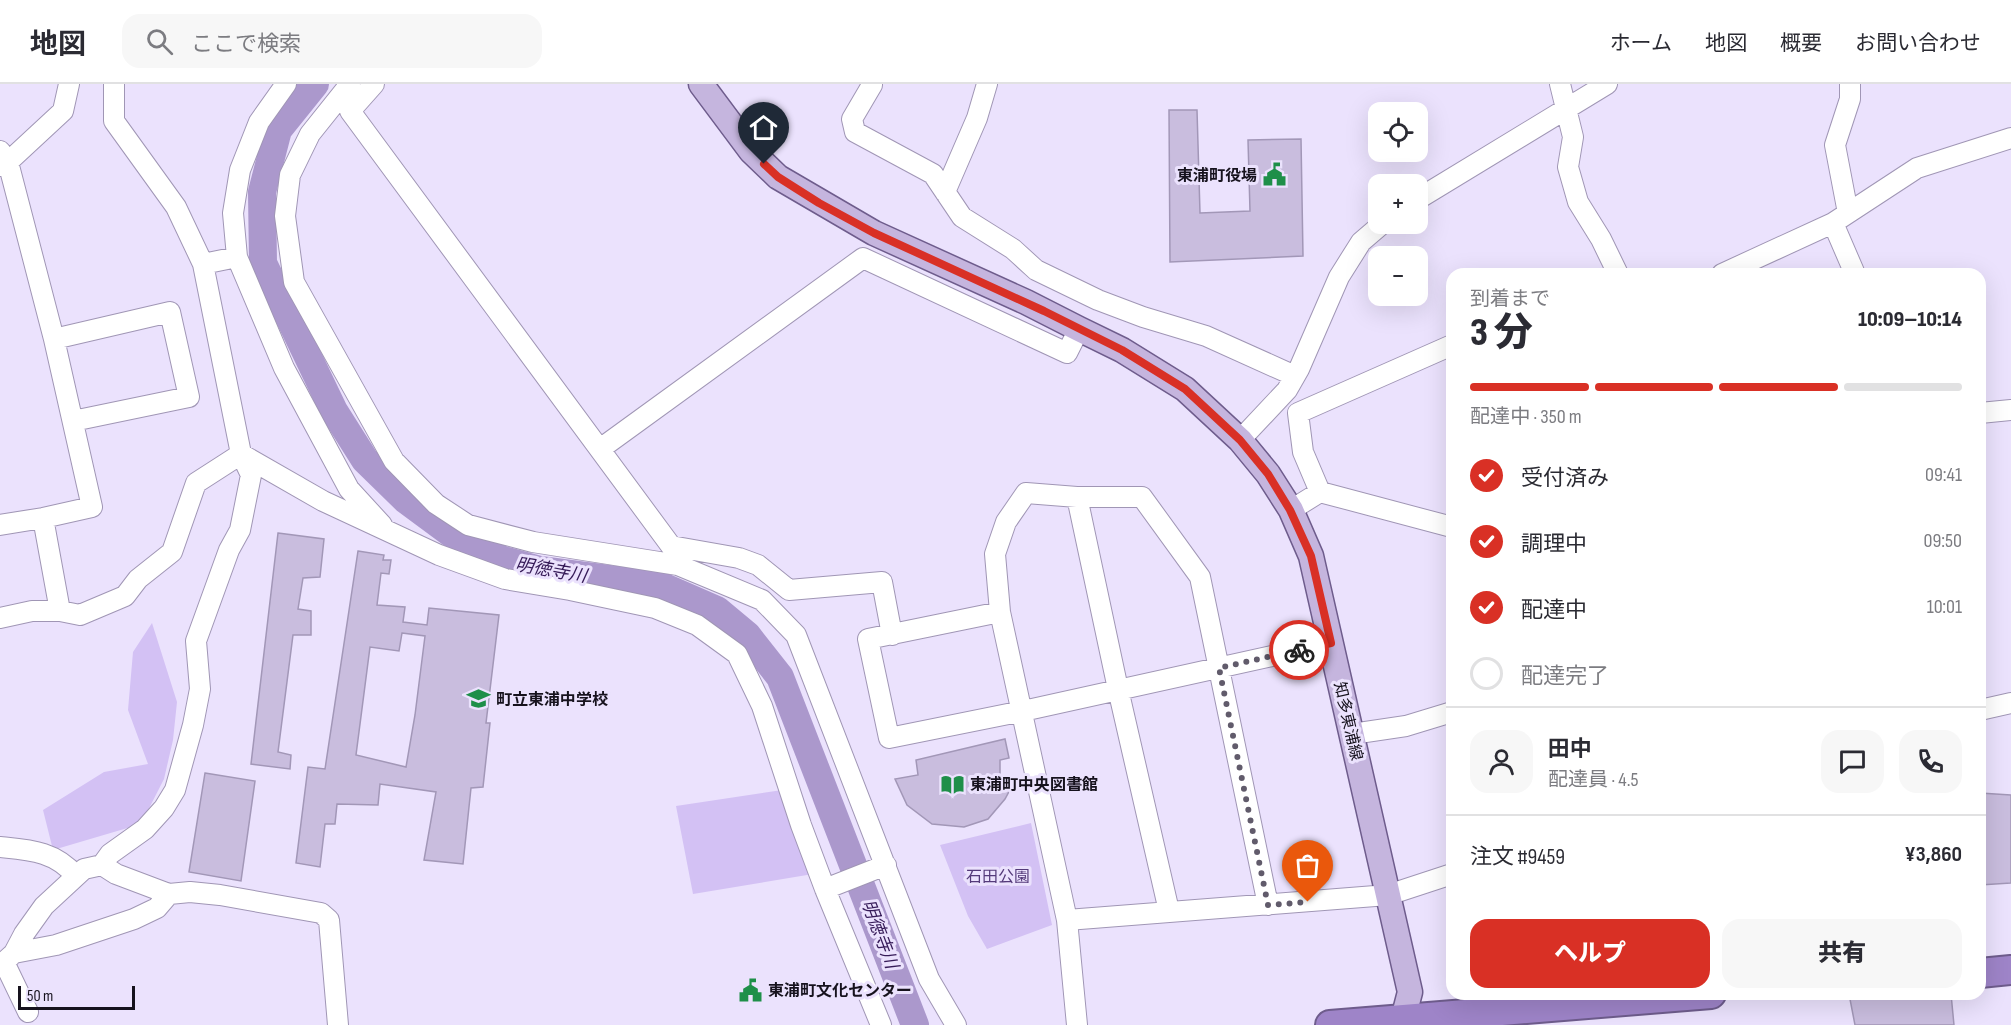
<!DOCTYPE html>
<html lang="ja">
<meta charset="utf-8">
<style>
body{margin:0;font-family:"Sofia Sans Condensed","Noto Sans JP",sans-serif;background:#f7f7f7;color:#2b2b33;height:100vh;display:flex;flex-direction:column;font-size:22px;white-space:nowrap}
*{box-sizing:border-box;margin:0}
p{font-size:20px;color:#7c7c81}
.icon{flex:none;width:33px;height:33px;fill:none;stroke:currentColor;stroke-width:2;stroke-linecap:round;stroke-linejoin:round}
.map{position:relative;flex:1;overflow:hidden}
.side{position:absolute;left:1446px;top:184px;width:540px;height:732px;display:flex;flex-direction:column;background:#fff;border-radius:18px;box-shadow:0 6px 24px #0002}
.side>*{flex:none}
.controls{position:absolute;left:1368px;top:18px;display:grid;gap:12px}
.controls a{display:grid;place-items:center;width:60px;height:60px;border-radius:12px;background:#fff;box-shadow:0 6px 24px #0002;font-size:30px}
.scale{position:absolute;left:18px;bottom:15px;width:117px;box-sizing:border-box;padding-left:6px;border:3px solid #16121d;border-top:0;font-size:16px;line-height:21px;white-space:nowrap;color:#16121d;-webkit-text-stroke:4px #ebe2fd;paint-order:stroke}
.pin{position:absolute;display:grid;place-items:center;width:51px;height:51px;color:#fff;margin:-62px -26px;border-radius:50% 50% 50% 0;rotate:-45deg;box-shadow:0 0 6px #0007}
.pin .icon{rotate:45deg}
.courier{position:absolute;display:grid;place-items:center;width:60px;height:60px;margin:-30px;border:4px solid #d93025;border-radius:50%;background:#fff;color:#222;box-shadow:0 2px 8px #0007}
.overview em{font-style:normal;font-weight:800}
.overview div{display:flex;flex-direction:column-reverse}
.overview{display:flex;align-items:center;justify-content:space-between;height:102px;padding:0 24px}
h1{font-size:39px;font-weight:800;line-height:45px}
.bar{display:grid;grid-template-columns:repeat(4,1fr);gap:9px 6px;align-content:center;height:72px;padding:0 24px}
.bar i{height:8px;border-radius:4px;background:#e1e1e2}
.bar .current{background:#d93025}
.bar p{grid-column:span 4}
.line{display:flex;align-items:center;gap:15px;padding:0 24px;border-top:2px solid #e1e1e2}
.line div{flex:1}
.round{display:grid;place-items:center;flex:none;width:63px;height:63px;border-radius:18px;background:#f7f7f7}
ol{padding:0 24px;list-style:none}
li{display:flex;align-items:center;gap:18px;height:66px}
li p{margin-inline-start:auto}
li .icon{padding:6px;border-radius:50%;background:#d93025;color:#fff;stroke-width:4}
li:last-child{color:#7c7c81}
li i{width:33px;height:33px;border:3px solid #e1e1e2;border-radius:50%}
.action{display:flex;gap:12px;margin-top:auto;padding:12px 24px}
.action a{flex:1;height:69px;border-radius:18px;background:#d93025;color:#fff;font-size:24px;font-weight:800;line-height:69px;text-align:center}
.action a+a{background:#f7f7f7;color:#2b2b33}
header{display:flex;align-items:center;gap:36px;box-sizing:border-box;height:84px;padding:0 30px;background:#fff;border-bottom:2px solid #e1e1e2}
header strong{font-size:28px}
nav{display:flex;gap:33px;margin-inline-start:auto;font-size:21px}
.search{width:420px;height:54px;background:#f7f7f7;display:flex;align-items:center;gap:15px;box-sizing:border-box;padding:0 21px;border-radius:18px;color:#7c7c81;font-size:22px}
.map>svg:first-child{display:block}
</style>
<header>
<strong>地図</strong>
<div class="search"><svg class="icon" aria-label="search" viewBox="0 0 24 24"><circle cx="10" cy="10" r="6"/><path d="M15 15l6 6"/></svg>ここで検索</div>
<nav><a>ホーム</a><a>地図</a><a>概要</a><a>お問い合わせ</a></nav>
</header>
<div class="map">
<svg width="2011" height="941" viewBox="0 0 2011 941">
<rect width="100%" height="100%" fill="#ebe2fd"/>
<!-- green -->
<path fill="#d3c1f4" d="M 152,539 L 177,618 L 173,656 L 164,695 L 141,740 L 53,766 L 43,726 L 104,688 L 148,680 L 128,626 L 133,568 Z
M 789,705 L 819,789 L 693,810 L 676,722 Z
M 1031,739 L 1052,841 L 987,865 L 968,832 L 940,761 Z"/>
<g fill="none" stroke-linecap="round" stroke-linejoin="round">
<!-- river -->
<path stroke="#ab98cc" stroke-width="28" d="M 315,0 L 278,46 L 262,108 L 263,179 L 334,327 L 365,376 L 406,416 L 456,453 L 503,476 L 540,486 L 662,502 L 717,526 L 747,551 L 780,593 L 915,941"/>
</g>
<!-- building -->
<path fill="#c9bdde" stroke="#a297b7" stroke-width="1.5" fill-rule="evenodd" d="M 1169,26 L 1197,26 L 1200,129 L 1250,127 L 1248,56 L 1301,55 L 1303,172 L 1170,178 Z
M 278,449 L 324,455 L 320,493 L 303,494 L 298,525 L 311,527 L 311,551 L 293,551 L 278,668 L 291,671 L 290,685 L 251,680 Z
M 358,467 L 384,471 L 383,476 L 391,476 L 389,490 L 381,489 L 377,521 L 405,523 L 403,538 L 427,541 L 429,524 L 499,531 L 486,639 L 490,639 L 483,703 L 471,704 L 463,780 L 424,776 L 436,708 L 380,700 L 378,721 L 337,720 L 335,740 L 325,740 L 320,783 L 296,779 L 308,683 L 325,685 ZM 402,549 L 425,552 L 415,631 L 406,683 L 356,671 L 370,563 L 399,567 Z
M 1005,655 L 1009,674 L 1000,676 L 1000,698 L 1012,702 L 1005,715 L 988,735 L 964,743 L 932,740 L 907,721 L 895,695 L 918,691 L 916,676 Z
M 205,689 L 255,697 L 241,797 L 189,788 Z
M 1980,709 L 2011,711 L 2011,799 L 1980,801 Z
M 1849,910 L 1951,910 L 1954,941 L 1855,941 Z"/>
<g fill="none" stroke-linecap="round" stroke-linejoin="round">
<defs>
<path id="minor" d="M 114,0 L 114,37 L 176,123 L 203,180
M 286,0 L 259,38 L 240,86 L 233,129 L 237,173 L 284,284 L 349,405 L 382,441
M 350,0 L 310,50 L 290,91 L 285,132 L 294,198 L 394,377 L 436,420 L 468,441 L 533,458 L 678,481 L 762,516 L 796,551 L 929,895 L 956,941
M 374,0 L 350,27 L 671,462 L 739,474 L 758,481 L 789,506 L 882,498 L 892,551
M 1560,0 L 1573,53 L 1568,83 L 1578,118 L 1601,155 L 1618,190
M 872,1 L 852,35 L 855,48 L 933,90 L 962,133 L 1013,165 L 1036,186 L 1098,216 L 1143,233 L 1206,252 L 1295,292
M 0,67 L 8,78 L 54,255 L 92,423 L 43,434 L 0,441
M 0,82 L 8,78 L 63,27 L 69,0
M 945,108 L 977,34 L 987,0
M 1418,115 L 1607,0
M 1848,129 L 1835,61 L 1850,15 L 1850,0
M 1833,139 L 1855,190
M 1722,190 L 1833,139 L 1917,84 L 2011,54
M 54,255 L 170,228 L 189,313 L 73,337
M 1980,329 L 2011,326
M 1240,356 L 1287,306 L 1299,285 L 1339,193 L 1361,158 L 1382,140
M 600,365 L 863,174 L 1067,269 L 1079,245
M 241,370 L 323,417 L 439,471 L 505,495 L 570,506 L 655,524 L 697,541 L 737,570 L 762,622 L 801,741 L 825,805 L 881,941
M 1320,408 L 1303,368 L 1298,329 L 1452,261
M 1077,413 L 1118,605 L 1169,827
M 1291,426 L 1320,408 L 1452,443
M 43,434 L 60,527
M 1000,528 L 868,555 L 889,654 L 1023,627 L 1331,559
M 0,534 L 32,527 L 60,527 L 80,531 L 125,512 L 138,495 L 172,468 L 196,399 L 241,370
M 1980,626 L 2011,619
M 1352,650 L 1406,642 L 1452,628
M 0,763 C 30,766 55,767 76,792
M 102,781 L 116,790 L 169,810 L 190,808 L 220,811 L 321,829 L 329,836 L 338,941
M 825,805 L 886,781
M 1067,836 L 1388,811 L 1452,790
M 14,869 L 56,861 L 134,835 L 157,824 L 169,810
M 4,878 L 28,928
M 0,882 L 14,869 L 24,850 L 44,822 L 84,785 L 102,781 L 110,770 L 145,745 L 164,724 L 175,706 L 193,641 L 200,605 L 196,557 L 229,466 L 240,446 L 251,391 L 241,370 L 203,180 L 237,173
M 1077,941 L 1067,836 L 1000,528 L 995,470 L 1006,438 L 1026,409 L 1077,413 L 1142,413 L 1200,493 L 1268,821"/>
<path id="major" d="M 701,0 L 751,67 L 778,93 L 874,149 L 1026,218 L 1079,245 L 1122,266 L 1185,305 L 1240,356 L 1268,390 L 1291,426 L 1311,472 L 1410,908 L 1403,935 L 1404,941"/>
<path id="highway" d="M 1980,889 L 2011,886
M 1330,941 L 1711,910"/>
</defs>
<!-- minor casing -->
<use href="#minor" stroke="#a096b5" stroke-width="22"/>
<!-- major casing -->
<use href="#major" stroke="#6e5c8c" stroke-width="27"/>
<!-- highway casing -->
<use href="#highway" stroke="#6e5c8c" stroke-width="32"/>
<!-- minor -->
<use href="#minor" stroke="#fff" stroke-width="20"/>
<!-- major -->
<use href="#major" stroke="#c5b5de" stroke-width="24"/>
<!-- highway -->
<use href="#highway" stroke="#9e84c8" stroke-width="28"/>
</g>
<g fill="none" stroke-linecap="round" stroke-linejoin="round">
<!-- done -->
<path stroke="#615b6b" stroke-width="6" stroke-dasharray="0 10.8" d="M 1299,566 L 1219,584 L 1268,821 L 1308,818"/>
<!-- route -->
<path stroke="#d93025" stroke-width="8" d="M 764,80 L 778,93 L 819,119 L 874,149 L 1044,227 L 1122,266 L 1185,305 L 1240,356 L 1268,390 L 1290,426 L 1311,472 L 1331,559 L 1299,566"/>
</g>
<!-- icons -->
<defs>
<symbol id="civic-bare" viewBox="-9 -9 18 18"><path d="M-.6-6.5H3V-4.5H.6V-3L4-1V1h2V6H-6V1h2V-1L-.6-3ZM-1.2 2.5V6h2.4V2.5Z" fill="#1e8f49" stroke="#ebe2fd" stroke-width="2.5" paint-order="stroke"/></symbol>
<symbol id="school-bare" viewBox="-9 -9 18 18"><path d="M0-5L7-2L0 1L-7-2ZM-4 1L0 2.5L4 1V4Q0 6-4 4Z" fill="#1e8f49" stroke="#ebe2fd" stroke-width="2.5" paint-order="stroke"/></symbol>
<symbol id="library-bare" viewBox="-9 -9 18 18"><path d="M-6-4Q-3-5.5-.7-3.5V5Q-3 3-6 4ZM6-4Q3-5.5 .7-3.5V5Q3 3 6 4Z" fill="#1e8f49" stroke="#ebe2fd" stroke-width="2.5" paint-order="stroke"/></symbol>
</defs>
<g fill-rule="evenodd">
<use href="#civic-bare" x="1258" y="74" width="33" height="33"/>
<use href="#school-bare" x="462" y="598" width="33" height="33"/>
<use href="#library-bare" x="936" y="684" width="33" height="33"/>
<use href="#civic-bare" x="734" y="890" width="33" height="33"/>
</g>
<g text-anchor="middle" stroke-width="6" stroke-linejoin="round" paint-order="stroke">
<!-- poi labels -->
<g font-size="16" font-weight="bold" fill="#16121d" stroke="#ebe2fd" text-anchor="start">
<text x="1257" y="97" text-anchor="end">東浦町役場</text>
<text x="496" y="621">町立東浦中学校</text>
<text x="970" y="706">東浦町中央図書館</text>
<text x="768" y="912">東浦町文化センター</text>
</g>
<!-- street labels -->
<g font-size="16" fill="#16121d" stroke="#ebe2fd">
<text transform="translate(1349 637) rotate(77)" y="6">知多東浦線</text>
</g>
<!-- park labels -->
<g font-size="16" fill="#543a7a" stroke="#ebe2fd">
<text x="998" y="798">石田公園</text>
</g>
<!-- water labels -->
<g font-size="18" font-style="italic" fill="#361b58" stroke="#ebe2fd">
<text transform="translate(551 486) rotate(10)" y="6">明徳寺川</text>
<text transform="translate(880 850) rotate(69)" y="6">明徳寺川</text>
</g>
</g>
</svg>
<div class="controls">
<a><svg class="icon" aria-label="locate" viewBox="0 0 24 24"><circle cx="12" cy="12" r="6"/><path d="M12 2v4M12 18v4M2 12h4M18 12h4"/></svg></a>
<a>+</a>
<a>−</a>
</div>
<div class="scale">50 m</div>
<div class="pin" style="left:1308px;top:818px;background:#ea580c"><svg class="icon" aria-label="bag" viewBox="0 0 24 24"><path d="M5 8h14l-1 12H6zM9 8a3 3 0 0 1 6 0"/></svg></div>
<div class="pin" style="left:764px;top:80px;background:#1f2937"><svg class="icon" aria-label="home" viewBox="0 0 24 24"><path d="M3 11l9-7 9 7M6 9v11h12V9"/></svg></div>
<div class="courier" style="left:1299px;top:566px"><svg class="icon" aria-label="bike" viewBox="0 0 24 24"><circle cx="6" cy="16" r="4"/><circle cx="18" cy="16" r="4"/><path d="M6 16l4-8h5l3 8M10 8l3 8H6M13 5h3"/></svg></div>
<section class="side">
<div class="overview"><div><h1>3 分</h1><p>到着まで</p></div><em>10:09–10:14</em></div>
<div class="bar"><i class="current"></i><i class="current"></i><i class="current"></i><i></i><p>配達中 · 350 m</p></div>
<ol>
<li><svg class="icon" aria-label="check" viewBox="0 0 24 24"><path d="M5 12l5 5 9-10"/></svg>受付済み<p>09:41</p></li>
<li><svg class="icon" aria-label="check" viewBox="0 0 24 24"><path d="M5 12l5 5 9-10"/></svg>調理中<p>09:50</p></li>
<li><svg class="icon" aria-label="check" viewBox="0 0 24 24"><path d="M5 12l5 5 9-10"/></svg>配達中<p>10:01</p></li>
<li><i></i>配達完了</li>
</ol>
<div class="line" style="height:108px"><a class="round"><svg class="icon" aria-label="person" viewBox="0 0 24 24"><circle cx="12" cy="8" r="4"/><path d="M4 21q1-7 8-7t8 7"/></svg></a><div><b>田中</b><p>配達員 · 4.5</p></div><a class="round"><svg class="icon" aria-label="chat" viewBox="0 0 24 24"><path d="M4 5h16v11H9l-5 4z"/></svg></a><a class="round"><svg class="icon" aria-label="phone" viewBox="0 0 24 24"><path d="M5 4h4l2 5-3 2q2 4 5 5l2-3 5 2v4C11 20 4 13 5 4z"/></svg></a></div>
<div class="line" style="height:78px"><div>注文 #9459</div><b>¥3,860</b></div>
<div class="action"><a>ヘルプ</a><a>共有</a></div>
</section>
</div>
